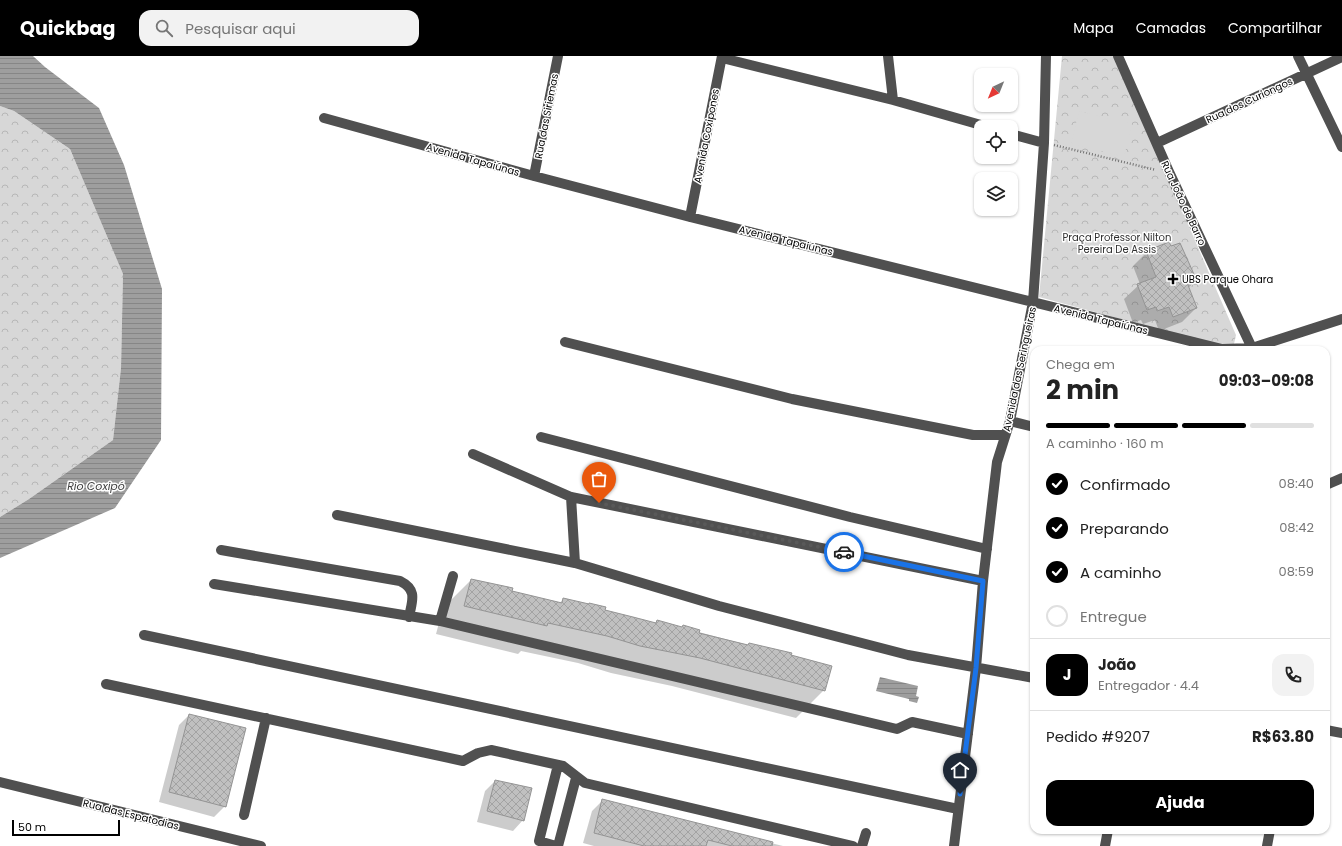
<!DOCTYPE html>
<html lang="pt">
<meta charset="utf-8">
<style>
body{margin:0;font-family:Poppins,sans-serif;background:#f2f2f2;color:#222;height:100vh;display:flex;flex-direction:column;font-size:15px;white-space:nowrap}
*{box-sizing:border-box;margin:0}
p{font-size:13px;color:#767676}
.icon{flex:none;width:22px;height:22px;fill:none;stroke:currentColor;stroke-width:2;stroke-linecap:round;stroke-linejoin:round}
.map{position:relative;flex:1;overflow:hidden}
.sheet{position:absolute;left:1030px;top:290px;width:300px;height:488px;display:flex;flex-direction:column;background:#fff;border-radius:12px;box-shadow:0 1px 3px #0004}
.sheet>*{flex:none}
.needle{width:26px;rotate:223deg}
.buttons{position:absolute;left:974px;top:12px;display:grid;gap:8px}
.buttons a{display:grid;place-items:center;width:44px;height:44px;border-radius:8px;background:#fff;box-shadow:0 1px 3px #0004;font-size:20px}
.scale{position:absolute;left:12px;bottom:10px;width:108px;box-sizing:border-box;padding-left:4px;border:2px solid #000;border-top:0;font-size:11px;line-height:14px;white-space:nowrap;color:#000;-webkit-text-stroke:3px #fff;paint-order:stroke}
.pin{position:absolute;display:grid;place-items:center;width:34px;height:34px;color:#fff;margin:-41px -17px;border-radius:50% 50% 50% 0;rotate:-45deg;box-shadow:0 0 4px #0007}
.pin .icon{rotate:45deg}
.courier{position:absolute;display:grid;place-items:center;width:40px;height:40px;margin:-20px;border:3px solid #1a73e8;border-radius:50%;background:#fff;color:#222;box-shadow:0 1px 5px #0007}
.summary em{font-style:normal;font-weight:700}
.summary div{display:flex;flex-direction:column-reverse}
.summary{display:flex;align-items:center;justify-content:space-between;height:68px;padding:0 16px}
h1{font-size:26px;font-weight:700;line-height:30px}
.bar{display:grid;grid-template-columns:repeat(4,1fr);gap:6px 4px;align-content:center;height:48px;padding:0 16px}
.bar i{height:5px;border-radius:3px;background:#e0e0e0}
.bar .selected{background:#000}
.bar p{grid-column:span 4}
.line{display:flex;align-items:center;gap:10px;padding:0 16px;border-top:1px solid #e0e0e0}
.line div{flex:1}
.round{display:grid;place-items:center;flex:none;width:42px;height:42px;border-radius:12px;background:#f2f2f2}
ol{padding:0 16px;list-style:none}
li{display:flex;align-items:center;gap:12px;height:44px}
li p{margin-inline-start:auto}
li .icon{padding:4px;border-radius:50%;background:#000;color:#fff;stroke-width:4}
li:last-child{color:#767676}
li i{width:22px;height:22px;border:2px solid #e0e0e0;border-radius:50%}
.button{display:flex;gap:8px;margin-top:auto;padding:8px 16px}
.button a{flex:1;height:46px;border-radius:12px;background:#000;color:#fff;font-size:16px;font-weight:700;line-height:46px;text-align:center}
header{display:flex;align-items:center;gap:24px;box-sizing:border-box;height:56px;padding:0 20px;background:#000;color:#fff}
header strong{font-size:19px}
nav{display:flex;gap:22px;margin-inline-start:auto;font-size:14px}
.search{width:280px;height:36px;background:#f2f2f2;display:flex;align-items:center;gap:10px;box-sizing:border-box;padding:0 14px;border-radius:12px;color:#767676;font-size:15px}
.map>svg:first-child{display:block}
</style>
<header>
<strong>Quickbag</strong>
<div class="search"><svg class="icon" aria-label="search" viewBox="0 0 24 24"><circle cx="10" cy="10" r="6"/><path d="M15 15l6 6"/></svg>Pesquisar aqui</div>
<nav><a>Mapa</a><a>Camadas</a><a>Compartilhar</a></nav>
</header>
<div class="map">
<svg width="1342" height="790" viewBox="0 0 1342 790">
<defs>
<pattern id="forest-crowns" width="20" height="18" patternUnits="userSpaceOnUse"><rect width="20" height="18" fill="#d7d7d7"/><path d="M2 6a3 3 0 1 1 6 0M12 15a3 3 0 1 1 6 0" fill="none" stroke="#b7b7b7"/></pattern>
<pattern id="water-rules" width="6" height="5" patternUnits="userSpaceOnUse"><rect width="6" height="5" fill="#9e9e9e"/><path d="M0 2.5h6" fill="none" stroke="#868686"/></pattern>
<pattern id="building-cross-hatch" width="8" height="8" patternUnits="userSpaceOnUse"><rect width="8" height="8" fill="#c0c0c0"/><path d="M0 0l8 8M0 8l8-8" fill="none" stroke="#a3a3a3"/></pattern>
</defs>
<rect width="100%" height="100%" fill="#fff"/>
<!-- forest -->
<path fill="url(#forest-crowns)" d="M 1062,0 L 1115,0 L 1236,279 L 1234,288 L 1218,289 L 1039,241 Z
M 0,50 L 14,55 L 70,93 L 123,218 L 121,312 L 113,384 L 29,443 L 0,461 Z"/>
<!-- garden -->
<path fill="#d7d7d7" d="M 1079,55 L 1132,68 L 1124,101 L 1071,87 Z"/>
<!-- water -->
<path fill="url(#water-rules)" d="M 0,0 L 33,0 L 45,11 L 99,52 L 124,109 L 162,233 L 161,384 L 115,452 L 0,502 L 0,461 L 29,443 L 113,384 L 121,312 L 123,218 L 70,93 L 14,55 L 0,50 Z
M 880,621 L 918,630 L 916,640 L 919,641 L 917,647 L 909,645 L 909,643 L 876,635 Z"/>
<!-- shadow -->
<path fill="#0003" d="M 1147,196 L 1196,225 L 1188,232 L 1196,252 L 1182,266 L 1159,275 L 1155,264 L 1143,268 L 1141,264 L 1133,267 L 1124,243 L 1140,228 L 1133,210 Z
M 471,524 L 559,548 L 563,543 L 655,568 L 657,565 L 790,600 L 824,634 L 796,662 L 672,630 L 611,617 L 578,607 L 521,595 L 518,598 L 436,578 L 443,552 Z
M 189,659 L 225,750 L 214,761 L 159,746 L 179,669 Z
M 495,725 L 523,764 L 513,775 L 477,766 L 485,735 Z
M 602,745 L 783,790 L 594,790 L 583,787 L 592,755 Z"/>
<!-- building -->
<path fill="url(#building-cross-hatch)" stroke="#949494" d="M 1169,186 L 1171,190 L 1180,187 L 1197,225 L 1188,229 L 1197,252 L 1173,261 L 1169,251 L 1157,255 L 1156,251 L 1147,254 L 1137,228 L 1156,221 L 1146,195 Z
M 471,523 L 513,532 L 512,535 L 562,547 L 563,542 L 589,548 L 589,547 L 606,551 L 605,554 L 633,561 L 656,567 L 657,564 L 682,571 L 683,569 L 700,574 L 699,577 L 748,589 L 749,587 L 792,597 L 791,599 L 832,610 L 825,635 L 700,602 L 640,590 L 607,580 L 548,567 L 547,570 L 464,550 Z
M 189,658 L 246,672 L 226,751 L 169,736 Z
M 495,724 L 532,732 L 524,765 L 487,755 Z
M 602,743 L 773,786 L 772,790 L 732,790 L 708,784 L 706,790 L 644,790 L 594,777 Z"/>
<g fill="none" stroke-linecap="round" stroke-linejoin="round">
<!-- path -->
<path stroke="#727272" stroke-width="2.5" stroke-dasharray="1 2" stroke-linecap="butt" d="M 1054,89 L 1156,114"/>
<!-- minor -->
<path stroke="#505050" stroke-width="10" d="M 888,0 L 893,44
M 1118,0 L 1170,118 L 1252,292
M 1298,0 L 1342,91
M 722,2 L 893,44 L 988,71
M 324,62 L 534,120 L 690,161 L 1222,293 L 1252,292 L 1342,263
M 1011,78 L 1044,87
M 1157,87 L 1342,1
M 534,120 L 558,0
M 690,161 L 722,0
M 565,286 L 792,343 L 973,379 L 1005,379
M 1010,365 L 1034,371
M 541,381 L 850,461 L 987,493
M 473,398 L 571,441 L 983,525
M 1326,429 L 1342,422
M 571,441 L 575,507 L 719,550 L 908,599 L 1034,622
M 337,459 L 575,507
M 221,494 L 400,525 C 418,534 412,545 409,561
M 214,528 L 440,565 L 897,673 L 912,666 L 968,678
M 440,565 L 453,520
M 144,579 L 958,753
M 106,628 L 463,705 L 478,697 L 491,694 L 563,710 L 585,727 L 853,790
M 1326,674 L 1342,677
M 0,726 L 261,790
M 244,759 L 266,662
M 556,790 L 539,785 L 558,709
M 558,790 L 576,722
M 862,790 L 866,777
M 954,790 L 976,612 L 983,525 L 997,406 L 1010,365 L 1033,246 L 1044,87 L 1046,0
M 1105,790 L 1108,774
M 1267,790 L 1270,774"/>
</g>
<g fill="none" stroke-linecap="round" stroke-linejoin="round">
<!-- done -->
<path stroke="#595959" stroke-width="4" stroke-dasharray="0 7.2" d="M 599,447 L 844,496"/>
<!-- route -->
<path stroke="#1a73e8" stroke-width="5" d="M 844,496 L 983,525 L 976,612 L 960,738"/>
</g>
<!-- markers -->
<path fill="#000" stroke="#fff" stroke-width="1.5" d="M1171 217h4v4h4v4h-4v4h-4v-4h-4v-4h4z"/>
<g text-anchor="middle" stroke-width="3" stroke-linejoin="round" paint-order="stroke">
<!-- street labels -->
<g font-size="10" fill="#000" stroke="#fff">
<text transform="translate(1249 44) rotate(-25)" y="4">Rua dos Curiongos</text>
<text transform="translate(546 60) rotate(-79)" y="4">Rua das Siriemas</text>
<text transform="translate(706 80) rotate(-79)" y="4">Avenida Coxipones</text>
<text transform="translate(473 103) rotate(16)" y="4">Avenida Tapaiúnas</text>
<text transform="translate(1184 147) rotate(65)" y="4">Rua João de Barro</text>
<text transform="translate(786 184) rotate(14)" y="4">Avenida Tapaiúnas</text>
<text transform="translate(1101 263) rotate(14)" y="4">Avenida Tapaiúnas</text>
<text transform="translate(1019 313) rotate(-78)" y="4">Avenida das Seringueiras</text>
<text transform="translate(131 758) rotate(14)" y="4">Rua das Espatodias</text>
</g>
<!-- park labels -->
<g font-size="10" fill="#2e2e2e" stroke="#fff">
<text x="1117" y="185">Praça Professor Nilton<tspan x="1117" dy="12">Pereira De Assis</tspan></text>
</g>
<!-- poi labels -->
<g font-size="10" fill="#000" stroke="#fff" text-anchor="start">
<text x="1182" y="227">UBS Parque Ohara</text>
</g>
<!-- water labels -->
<g font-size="11" font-style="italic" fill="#3f3f3f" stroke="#fff">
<text x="96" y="434">Rio Coxipó</text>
</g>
</g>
</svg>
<div class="buttons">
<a><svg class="needle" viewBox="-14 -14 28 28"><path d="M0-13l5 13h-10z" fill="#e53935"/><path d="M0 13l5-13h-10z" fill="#767676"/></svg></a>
<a><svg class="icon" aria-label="locate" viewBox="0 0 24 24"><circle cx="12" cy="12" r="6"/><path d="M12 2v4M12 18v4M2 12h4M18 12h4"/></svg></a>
<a><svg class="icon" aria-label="layers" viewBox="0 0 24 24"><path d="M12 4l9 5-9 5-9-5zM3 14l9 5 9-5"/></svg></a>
</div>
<div class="scale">50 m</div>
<div class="pin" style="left:599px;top:447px;background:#ea580c"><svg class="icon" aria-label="bag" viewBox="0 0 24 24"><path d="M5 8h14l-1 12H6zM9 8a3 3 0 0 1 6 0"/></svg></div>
<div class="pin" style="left:960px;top:738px;background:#1f2937"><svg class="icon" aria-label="home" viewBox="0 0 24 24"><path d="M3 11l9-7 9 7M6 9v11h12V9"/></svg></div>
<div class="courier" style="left:844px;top:496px"><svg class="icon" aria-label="car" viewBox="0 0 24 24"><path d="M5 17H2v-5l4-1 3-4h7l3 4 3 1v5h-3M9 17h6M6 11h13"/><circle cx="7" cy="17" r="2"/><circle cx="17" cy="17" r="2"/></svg></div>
<section class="sheet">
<div class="summary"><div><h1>2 min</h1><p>Chega em</p></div><em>09:03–09:08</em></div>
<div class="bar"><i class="selected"></i><i class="selected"></i><i class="selected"></i><i></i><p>A caminho · 160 m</p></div>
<ol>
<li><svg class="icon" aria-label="check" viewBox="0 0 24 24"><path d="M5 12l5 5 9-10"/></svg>Confirmado<p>08:40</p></li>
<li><svg class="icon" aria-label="check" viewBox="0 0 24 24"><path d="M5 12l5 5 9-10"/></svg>Preparando<p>08:42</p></li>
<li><svg class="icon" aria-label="check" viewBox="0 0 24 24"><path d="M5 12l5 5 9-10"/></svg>A caminho<p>08:59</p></li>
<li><i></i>Entregue</li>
</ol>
<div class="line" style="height:72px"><b class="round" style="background:#000;color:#fff">J</b><div><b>João</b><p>Entregador · 4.4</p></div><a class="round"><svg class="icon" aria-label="phone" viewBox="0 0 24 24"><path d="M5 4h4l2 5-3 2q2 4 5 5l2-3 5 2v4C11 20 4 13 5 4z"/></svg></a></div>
<div class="line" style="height:52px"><div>Pedido #9207</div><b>R$63.80</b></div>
<div class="button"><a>Ajuda</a></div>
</section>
</div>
